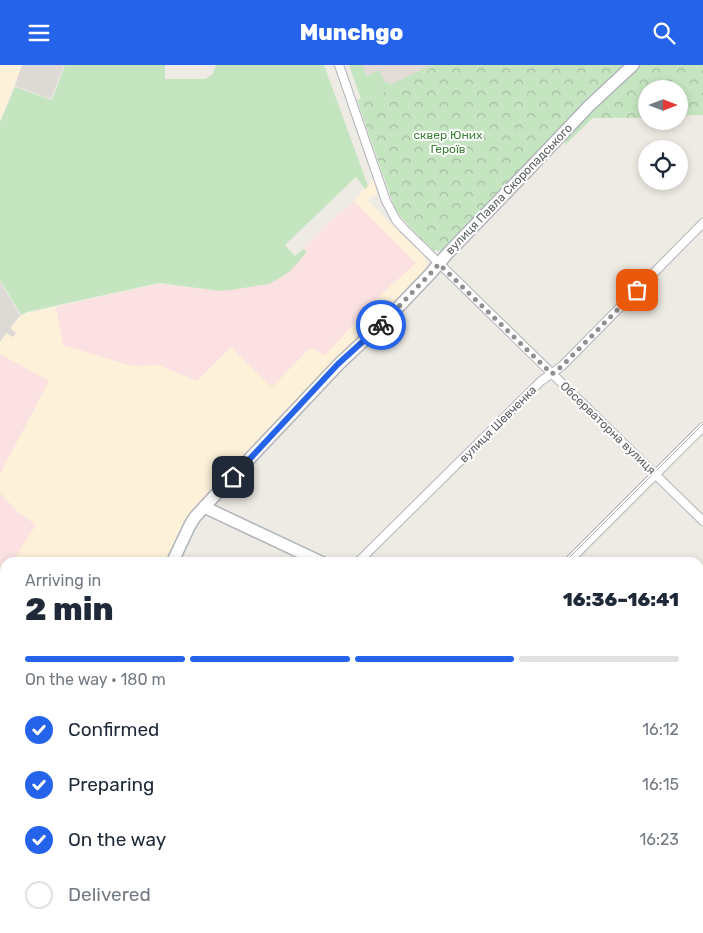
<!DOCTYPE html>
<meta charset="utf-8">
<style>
body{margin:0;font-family:Rubik,sans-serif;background:#f2f2f3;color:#1f2937;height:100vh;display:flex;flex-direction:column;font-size:19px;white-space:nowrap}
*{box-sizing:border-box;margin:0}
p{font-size:16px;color:#747a83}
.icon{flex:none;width:28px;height:28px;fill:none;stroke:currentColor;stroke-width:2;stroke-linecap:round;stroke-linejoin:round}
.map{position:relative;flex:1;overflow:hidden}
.drawer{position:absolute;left:0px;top:492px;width:704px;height:376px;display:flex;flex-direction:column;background:#fff;border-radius:15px 15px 0 0;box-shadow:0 2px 8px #0003}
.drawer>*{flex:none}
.needle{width:32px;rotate:90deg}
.fabs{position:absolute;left:638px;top:15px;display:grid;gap:10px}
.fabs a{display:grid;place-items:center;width:50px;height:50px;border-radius:50%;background:#fff;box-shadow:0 2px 8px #0003;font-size:25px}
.pin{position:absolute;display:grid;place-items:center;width:42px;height:42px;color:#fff;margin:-21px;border-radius:10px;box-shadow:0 2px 8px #0006}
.courier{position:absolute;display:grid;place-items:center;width:50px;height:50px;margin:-25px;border:4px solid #2563eb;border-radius:50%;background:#fff;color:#222;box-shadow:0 1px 6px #0007}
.summary em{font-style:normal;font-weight:800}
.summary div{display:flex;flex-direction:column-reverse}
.summary{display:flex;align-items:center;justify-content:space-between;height:85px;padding:0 25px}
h1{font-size:32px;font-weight:800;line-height:38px}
.bar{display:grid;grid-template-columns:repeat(4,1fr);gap:8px 5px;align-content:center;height:60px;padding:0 25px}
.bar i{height:6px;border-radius:4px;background:#e0e1e3}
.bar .on{background:#2563eb}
.bar p{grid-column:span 4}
ol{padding:0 25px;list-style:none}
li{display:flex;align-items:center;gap:15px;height:55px}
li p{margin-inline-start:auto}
li .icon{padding:5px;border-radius:50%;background:#2563eb;color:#fff;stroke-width:4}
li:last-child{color:#747a83}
li i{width:28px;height:28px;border:2px solid #e0e1e3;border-radius:50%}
header{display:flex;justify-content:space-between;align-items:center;height:65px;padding:0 25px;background:#2563eb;color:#fff;font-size:22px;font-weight:800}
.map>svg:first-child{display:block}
</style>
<header><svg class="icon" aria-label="menu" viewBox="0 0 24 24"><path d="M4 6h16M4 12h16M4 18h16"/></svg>Munchgo<svg class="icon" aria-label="search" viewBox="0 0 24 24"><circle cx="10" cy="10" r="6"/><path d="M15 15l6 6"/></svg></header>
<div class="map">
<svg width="703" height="868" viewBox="0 0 703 868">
<defs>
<pattern id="forest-crowns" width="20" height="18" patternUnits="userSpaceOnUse" patternTransform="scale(1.25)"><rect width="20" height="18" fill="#c5e5c1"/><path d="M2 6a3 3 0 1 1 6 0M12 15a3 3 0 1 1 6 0" fill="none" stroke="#a3bda0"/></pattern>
</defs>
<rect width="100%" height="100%" fill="#eeebe4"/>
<!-- commercial -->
<path fill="#fdf1da" d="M 0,0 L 22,0 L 0,56 Z
M 373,114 L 378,129 L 367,135 L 411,179 L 422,188 L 426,196 L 427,201 L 426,205 L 191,450 L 185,457 L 166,497 L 5,498 L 5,587 L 0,582 L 0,277 L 6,268 L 13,272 L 10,264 L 14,258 L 20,251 L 27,248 L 159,219 L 220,226 L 306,188 L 303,184 L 334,153 L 354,136 L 365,123 L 366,124 Z
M 703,594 L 703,670 L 699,668 L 699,598 Z"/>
<!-- industrial -->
<path fill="#dddad6" d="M 22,0 L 64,0 L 51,34 L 15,21 Z
M 0,216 L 20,251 L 10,263 L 16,268 L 13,272 L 6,268 L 0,277 Z"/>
<!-- education -->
<path fill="#e1dcd5" d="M 351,0 L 434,0 L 431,4 L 370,34 Z
M 201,864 L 244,864 L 242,868 L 199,868 Z"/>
<!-- medical -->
<path fill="#fbe1e1" d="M 354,136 L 416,198 L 386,225 L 324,291 L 314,283 L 312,285 L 310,283 L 272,322 L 231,282 L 197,316 L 159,300 L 135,301 L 125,299 L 63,280 L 56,242 L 159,219 L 220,226 L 306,187 L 303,184 L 334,153 Z
M 0,289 L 49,316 L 0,409 Z
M 0,428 L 19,448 L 36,460 L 12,497 L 5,498 L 5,509 L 0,517 Z"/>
<!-- green -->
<path fill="#c5e5c1" d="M 65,0 L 165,0 L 165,14 L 205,14 L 213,9 L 216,0 L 324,0 L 368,121 L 365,124 L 356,112 L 285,180 L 295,191 L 303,184 L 307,187 L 290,206 L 280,213 L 269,219 L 231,225 L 220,226 L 159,218 L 27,247 L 21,250 L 0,215 L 0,57 L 15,22 L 52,35 Z
M 349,0 L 362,0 L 367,11 L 379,5 L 385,18 L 388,16 L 390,20 L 426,3 L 426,1 L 434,0 C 426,9 385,29 372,33 C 369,34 364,34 361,34 Z
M 591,47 L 599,47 L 565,80 L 565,75 Z"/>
<!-- forest -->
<path fill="url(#forest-crowns)" d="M 434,0 L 625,0 L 587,34 L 449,180 C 445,184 440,187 434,185 C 428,182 399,151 395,144 L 357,35 L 363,33 L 370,34 L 424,8 L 430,4 Z
M 641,0 L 703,0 L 703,50 L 679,50 L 679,24 L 646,24 L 646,53 L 592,53 L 589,55 L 588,53 L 585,53 Z"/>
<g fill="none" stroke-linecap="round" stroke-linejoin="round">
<defs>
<path id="street" d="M 339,0 L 386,136 L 396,155 L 404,164 L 703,456
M 357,498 L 541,316 L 562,301 L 703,158
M 567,498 L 703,362
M 175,868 L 176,864
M 351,868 L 353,864"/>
<path id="secondary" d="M 204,442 L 323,498
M 172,498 L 190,460 L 195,452 L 219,426 L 339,299 L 388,253 L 430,209 L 448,188 L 531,102 L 589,41 L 633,0
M 0,594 L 5,599
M 699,675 L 703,677
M 0,695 L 5,694
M 428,864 L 436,868
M 0,868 L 5,858"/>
<path id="highway" d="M 699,590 L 703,585
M 532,868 L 534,864"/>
</defs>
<!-- street casing -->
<use href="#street" stroke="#b2b5b9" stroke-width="10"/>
<!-- secondary casing -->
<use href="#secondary" stroke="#b1b5b9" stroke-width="14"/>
<!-- highway casing -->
<use href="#highway" stroke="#ee8904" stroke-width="16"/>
<!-- street -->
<use href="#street" stroke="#fff" stroke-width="8"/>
<!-- secondary -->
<use href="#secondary" stroke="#fff" stroke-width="11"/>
<!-- highway -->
<use href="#highway" stroke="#fbd28e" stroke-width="14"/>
<!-- tram -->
<path stroke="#b3b4b4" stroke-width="1" d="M 564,498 L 703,359
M 353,868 L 355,864"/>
</g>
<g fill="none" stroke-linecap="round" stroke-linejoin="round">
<!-- done -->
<path stroke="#8f9191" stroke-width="5" stroke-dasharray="0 9" d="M 381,260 L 430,209 L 439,199 L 552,309 L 562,301 L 637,225"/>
<!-- route -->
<path stroke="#2563eb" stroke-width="6" d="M 233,412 L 338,299 L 381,260"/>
</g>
<g text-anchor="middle" stroke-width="4" stroke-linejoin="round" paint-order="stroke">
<!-- park labels -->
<g font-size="12" fill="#3b8236" stroke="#fff">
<text x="448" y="74">сквер Юних<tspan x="448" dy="14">Героїв</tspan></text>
</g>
<!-- street labels -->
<g font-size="12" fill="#5c6164" stroke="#fff">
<text transform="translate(509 124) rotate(-46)" y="4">вулиця Павла Скоропадського</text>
<text transform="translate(498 359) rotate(-45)" y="4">вулиця Шевченка</text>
<text transform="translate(608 363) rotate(44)" y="4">Обсерваторна вулиця</text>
</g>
</g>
</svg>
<div class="fabs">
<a><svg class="needle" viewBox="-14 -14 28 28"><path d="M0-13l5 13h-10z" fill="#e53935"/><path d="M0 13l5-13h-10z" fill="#747a83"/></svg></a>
<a><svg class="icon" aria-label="locate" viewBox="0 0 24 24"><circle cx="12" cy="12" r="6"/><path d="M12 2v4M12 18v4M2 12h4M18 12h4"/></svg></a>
</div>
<div class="pin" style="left:637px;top:225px;background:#ea580c"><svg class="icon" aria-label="bag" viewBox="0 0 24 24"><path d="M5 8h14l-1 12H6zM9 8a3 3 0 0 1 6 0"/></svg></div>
<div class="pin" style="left:233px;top:412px;background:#1f2937"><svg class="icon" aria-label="home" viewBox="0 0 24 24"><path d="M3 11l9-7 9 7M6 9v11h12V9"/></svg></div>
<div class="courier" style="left:381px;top:260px"><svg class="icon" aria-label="bike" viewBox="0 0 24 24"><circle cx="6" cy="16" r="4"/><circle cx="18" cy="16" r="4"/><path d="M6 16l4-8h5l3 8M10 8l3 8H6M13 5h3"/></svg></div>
<section class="drawer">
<div class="summary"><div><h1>2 min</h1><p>Arriving in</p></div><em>16:36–16:41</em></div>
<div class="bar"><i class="on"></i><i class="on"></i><i class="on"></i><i></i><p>On the way · 180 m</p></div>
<ol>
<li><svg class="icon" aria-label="check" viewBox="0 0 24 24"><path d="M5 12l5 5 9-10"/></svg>Confirmed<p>16:12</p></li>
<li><svg class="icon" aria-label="check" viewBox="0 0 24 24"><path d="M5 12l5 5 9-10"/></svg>Preparing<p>16:15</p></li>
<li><svg class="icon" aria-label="check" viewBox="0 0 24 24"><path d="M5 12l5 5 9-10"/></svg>On the way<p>16:23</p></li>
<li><i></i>Delivered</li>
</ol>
</section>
</div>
